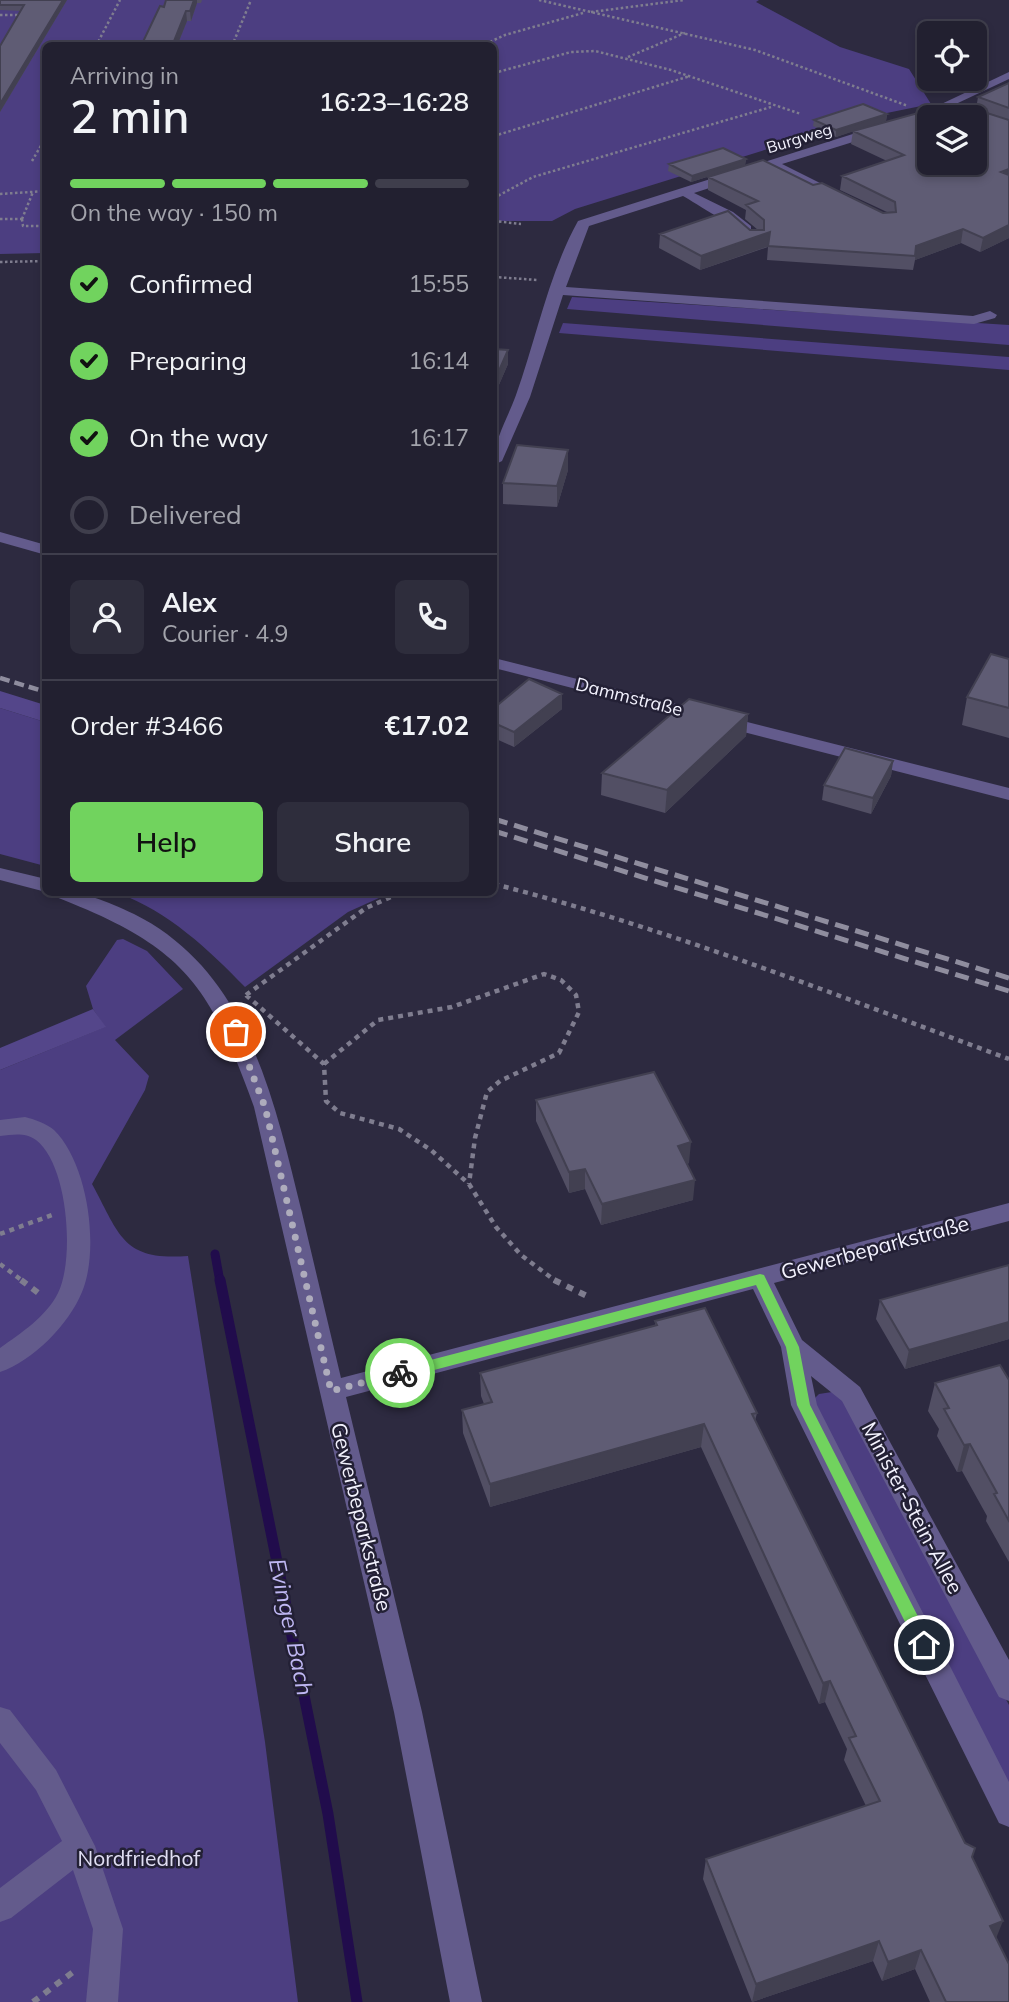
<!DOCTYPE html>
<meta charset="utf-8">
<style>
body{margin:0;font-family:Mulish,sans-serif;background:#2e2d3c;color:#f1f3f6;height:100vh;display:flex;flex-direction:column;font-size:26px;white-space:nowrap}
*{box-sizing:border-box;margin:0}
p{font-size:23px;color:#a2a3ab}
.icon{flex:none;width:38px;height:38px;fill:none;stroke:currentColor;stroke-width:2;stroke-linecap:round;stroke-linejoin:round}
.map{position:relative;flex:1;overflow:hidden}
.sheet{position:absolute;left:42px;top:42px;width:455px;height:854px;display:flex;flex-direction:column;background:#222030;border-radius:10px;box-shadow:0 4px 10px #0003,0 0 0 2px #3f3e4c}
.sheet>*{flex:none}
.buttons{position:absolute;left:917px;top:21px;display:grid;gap:14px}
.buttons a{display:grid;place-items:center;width:70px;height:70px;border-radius:10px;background:#222030;box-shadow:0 4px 10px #0003,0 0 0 2px #3f3e4c;font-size:35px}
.pin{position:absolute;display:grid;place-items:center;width:60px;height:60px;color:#fff;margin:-30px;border:4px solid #fff;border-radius:50%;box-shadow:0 2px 7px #0007}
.courier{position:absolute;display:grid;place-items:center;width:70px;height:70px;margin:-35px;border:5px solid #71d35e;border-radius:50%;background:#fff;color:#222;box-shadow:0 2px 9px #0007}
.summary em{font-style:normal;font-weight:600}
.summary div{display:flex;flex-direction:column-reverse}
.summary{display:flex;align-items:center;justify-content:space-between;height:119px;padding:0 28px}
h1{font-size:46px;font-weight:600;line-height:52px}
.bar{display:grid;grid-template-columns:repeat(4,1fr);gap:10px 7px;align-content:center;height:84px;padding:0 28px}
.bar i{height:9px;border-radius:5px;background:#3f3e4c}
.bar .active{background:#71d35e}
.bar p{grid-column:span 4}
.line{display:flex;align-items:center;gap:18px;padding:0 28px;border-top:2px solid #3f3e4c}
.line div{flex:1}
.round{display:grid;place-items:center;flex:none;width:74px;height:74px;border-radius:10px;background:#2e2d3c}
ol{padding:0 28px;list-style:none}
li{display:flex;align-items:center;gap:21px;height:77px}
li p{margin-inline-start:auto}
li .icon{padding:7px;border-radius:50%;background:#71d35e;color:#111;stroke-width:4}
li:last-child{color:#a2a3ab}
li i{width:38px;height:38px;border:4px solid #3f3e4c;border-radius:50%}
.button{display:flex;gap:14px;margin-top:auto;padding:14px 28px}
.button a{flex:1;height:80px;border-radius:10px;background:#71d35e;color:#111;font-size:28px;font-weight:600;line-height:80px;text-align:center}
.button a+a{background:#2e2d3c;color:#f1f3f6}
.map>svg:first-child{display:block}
</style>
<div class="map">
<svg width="1009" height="2002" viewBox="0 0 1009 2002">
<rect width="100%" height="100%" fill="#2d2a40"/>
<!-- green -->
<path fill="#4c3e81" d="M 0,0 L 759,0 L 756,2 L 840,47 L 909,69 L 931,104 L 877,115 L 575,209 L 552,221 L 501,221 L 494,231 L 494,46 L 46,46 L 45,253 L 0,254 Z
M 572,297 L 1009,325 L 1009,345 L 567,309 Z
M 563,323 L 1009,357 L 1009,370 L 559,333 Z
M 0,708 L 45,722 L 45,866 L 0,854 Z
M 118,893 L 390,893 L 348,912 L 245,987 C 208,949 169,912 118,893 Z
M 123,939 L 147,951 L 183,989 L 115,1040 L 149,1076 L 145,1090 L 92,1184 C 120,1235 122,1261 188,1256 L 265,1742 L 298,2002 L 0,2002 L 0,1070 L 105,1027 L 93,1009 L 86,986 L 117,940 Z
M 832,1392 L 847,1400 L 1009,1705 L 1009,1785 L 811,1402 L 819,1394 Z"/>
<!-- forest -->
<path fill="#54468a" d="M 0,691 L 45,705 L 45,722 L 0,708 Z
M 93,1009 L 106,1027 L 0,1070 L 0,1048 Z"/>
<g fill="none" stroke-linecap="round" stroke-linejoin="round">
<!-- stream-far1 -->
<path stroke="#210c4c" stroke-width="9" d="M 215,1254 L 220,1282"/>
<!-- stream -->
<path stroke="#210c4c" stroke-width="11" d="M 220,1280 L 328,1814 L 357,2002"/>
<!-- path-far2 -->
<path stroke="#7f7d8f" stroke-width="2.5" stroke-dasharray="2.5 2.5" stroke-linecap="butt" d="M 539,0 L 755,50 L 908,106
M 591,12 L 684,0
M 0,15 L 24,15
M 96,46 L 120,0
M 232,46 L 251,0
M 481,46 L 505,35 L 583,13
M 628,57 L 685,33
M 494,73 L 571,52 L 595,51 L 671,70 L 801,114
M 494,136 L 690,76
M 32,161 L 46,137
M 0,194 L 46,191
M 494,198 L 533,177 L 771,107
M 0,219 L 22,219
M 22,219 L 33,192
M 22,219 L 23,226 L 46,226
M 494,221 L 521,224
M 0,262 L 46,261
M 494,277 L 538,280"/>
<!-- path-far1 -->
<path stroke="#7f7d8f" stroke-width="4.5" stroke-dasharray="5 5" stroke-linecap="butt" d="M 494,884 C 670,929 839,996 1009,1059
M 246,995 L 324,1064 L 326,1101 L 340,1113 L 399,1129 L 431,1150 L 469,1184 L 496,1227 L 521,1255 L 557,1282
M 246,995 L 366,908 L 402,892
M 324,1064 L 378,1020 L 452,1007 L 544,974 L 561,980 L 576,995 L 579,1012 L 559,1053 L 500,1081 L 487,1092 L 475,1138 L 469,1184
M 0,1234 L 52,1215
M 0,1264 L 24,1282"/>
<!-- path -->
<path stroke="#7f7d8f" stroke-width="6" stroke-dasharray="7 7" stroke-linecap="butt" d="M 21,1280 L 41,1295
M 554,1280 L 589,1297
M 33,2002 L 73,1972"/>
<!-- minor -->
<path fill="#635b8c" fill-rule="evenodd" d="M 1009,72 L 1009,79 L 926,118 L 916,116 Z
M 878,126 L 884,130 L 882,133 L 782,164 L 842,194 L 842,200 L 834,200 L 771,168 L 694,193 L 733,212 L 751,226 L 751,232 C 740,233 696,203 683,196 L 589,226 L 566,287 L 973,316 L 990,311 L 997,315 L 995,318 L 974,324 L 563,295 L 530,397 L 502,461 L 494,465 C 494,438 507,420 516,395 C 536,339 549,273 578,221 Z
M 0,532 L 46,545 L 46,555 L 0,542 Z
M 494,658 L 1009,788 L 1009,800 L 494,668 Z
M 0,868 L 46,879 L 46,892 L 0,880 Z
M 53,892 C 86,892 104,900 134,914 C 248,971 274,1099 302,1213 C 315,1268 328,1323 341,1378 L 1009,1203 L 1009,1221 L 774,1283 L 802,1340 L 860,1387 L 1009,1660 L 1009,1701 L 999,1697 L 842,1401 L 811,1376 L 817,1405 L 1009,1782 L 1009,1827 L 999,1823 L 791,1405 L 781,1347 L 753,1289 L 346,1397 L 422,1712 L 482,2002 L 450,2002 L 394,1712 L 254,1107 C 209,982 182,946 56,897 Z
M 25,1117 C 34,1119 47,1124 54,1130 C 88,1163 100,1249 82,1292 C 69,1324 33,1361 0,1372 L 0,1348 C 21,1333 46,1317 58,1293 C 75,1259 68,1164 36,1140 C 24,1132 13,1135 0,1136 L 0,1120 Z
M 0,1707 L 10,1710 L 56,1770 L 95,1846 L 123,1929 L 118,2002 L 86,2002 L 93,1929 L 73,1870 L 11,1918 L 0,1922 L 0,1888 L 62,1841 L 36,1790 L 0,1743 Z"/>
<!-- rail-far1 -->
<path stroke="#8f8d9e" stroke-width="4.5" stroke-dasharray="10 5" stroke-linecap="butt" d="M 0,678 L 46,692"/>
<!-- rail -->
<path stroke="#8f8d9e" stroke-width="5" stroke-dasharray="14 7" stroke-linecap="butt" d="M 494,819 L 1009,978
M 494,831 L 1009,991"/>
</g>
<!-- wall -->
<path fill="#524f64" d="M 0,0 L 67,0 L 0,112 L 0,46 L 21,11 L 0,10 Z
M 166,0 L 202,0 L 201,3 L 197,3 L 191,21 L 187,21 L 177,46 L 141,46 Z
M 1009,83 L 1009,238 L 980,252 L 961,243 L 915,260 L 913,270 L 767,260 L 768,247 L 700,270 L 659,248 L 660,234 L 758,230 L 745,219 L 746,210 L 708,190 L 708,177 L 813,185 L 883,213 L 887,212 L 840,190 L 842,176 L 887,161 L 851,144 L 853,131 L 836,137 L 813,126 L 814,120 L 887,114 L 886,121 L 856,130 L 954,108 L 976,109 L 978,97 Z
M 746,159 L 745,165 L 691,182 L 668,171 L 669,164 Z
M 494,349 L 508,364 L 498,387 L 494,386 Z
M 568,450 L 568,470 L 557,507 L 503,504 L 503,483 Z
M 1009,659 L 1009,738 L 962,725 L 967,697 Z
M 562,694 L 562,709 L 514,747 L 494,738 L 494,708 Z
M 748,714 L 746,736 L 665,813 L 601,795 L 602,773 Z
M 893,761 L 891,776 L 871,814 L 822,800 L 824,785 Z
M 536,1100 L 689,1163 L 687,1164 L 693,1200 L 601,1225 L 585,1189 L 569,1193 L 536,1121 Z
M 1009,1265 L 1009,1339 L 905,1369 L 876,1319 L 880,1300 Z
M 655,1321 L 757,1413 L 755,1421 L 972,1857 L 996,1938 L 1009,2002 L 930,2002 L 915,1969 L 882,1981 L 873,1961 L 752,2002 L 703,1879 L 706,1859 L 866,1806 L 844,1760 L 847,1749 L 825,1702 L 819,1704 L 701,1447 L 490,1507 L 463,1433 L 462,1410 L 484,1404 L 481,1396 L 480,1373 L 655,1326 Z
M 1009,1380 L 1009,1562 L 986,1521 L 987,1516 L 962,1471 L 957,1472 L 937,1436 L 939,1429 L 928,1411 L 935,1383 Z"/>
<!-- shaded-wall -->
<path fill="#424051" d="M 63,0 L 67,0 L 0,112 L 0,104 Z
M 194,0 L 197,0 L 197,3 L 191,21 L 190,11 Z
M 186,11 L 187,21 L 177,46 L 172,46 Z
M 887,114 L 886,121 L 836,137 L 836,130 Z
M 746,159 L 745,165 L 691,182 L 692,176 Z
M 1009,169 L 1009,181 L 1001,172 Z
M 1009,225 L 1009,238 L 980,252 L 983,238 Z
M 963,229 L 961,243 L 915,260 L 916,246 Z
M 770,232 L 769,246 L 700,270 L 701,256 Z
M 508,350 L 508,364 L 498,387 L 498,373 Z
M 568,450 L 568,470 L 557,507 L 557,486 Z
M 562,694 L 562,709 L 514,747 L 514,732 Z
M 748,714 L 746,736 L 665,813 L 667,790 Z
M 893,761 L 891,776 L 871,814 L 873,798 Z
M 691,1142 L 689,1163 L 676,1166 L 678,1146 Z
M 585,1169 L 585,1189 L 569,1193 L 569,1172 Z
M 695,1180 L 693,1200 L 601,1225 L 602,1204 Z
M 1009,1322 L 1009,1339 L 905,1369 L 909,1350 Z
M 704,1424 L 701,1447 L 490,1507 L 490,1484 Z
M 970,1444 L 962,1471 L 957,1472 L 964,1445 Z
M 830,1681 L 825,1702 L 819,1704 L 823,1683 Z
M 1003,1921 L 995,1941 L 990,1926 Z
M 879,1941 L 873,1961 L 752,2002 L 756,1984 Z
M 921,1950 L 915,1969 L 882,1981 L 888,1962 Z"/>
<!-- building -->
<path fill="#5f5c74" stroke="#424051" stroke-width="2" fill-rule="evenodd" d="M 0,0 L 63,0 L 0,104 L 0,46 L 24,5 L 0,5 Z
M 166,0 L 194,0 L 190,11 L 186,11 L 172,46 L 141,46 L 160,6 L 164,7 Z
M 1009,83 L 1009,108 L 978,97 Z
M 863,104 L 887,114 L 836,130 L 814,120 Z
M 947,105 L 954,108 L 962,105 L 1009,120 L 1009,169 L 1001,172 L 1009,175 L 1009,225 L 983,238 L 963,229 L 916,246 L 915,256 L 768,246 L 770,232 L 701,256 L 660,234 L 728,211 L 750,230 L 764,230 L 764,220 L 746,205 L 758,201 L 708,177 L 763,160 L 813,185 L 822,183 L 883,213 L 896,212 L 895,202 L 842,176 L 904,155 L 853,131 ZM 929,117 L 975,117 L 975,163 L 929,163 Z
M 723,148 L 746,159 L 692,176 L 669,164 Z
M 494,349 L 508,350 L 498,373 L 494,372 Z
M 517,445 L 568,450 L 557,486 L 503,483 Z
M 991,654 L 1009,659 L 1009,708 L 967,697 Z
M 529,679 L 562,694 L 514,732 L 494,723 L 494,708 Z
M 689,699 L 748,714 L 667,790 L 602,773 Z
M 845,748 L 893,761 L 873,798 L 824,785 Z
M 654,1072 L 691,1142 L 678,1146 L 695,1180 L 602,1204 L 585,1169 L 569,1172 L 536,1100 Z
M 1009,1265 L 1009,1322 L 909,1350 L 880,1300 Z
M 705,1308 L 757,1413 L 752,1414 L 965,1843 L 975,1848 L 972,1857 L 1003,1921 L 990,1926 L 1009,1964 L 1009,2002 L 946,2002 L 921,1950 L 888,1962 L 879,1941 L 756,1984 L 706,1859 L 880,1801 L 849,1738 L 856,1736 L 830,1681 L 823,1683 L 704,1424 L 490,1484 L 462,1410 L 492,1402 L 480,1373 L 657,1325 L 655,1321 Z
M 1000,1365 L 1009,1380 L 1009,1521 L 994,1494 L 997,1493 L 970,1444 L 964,1445 L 944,1409 L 949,1408 L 935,1383 Z"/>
<!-- route -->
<path fill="#71d35e" d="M 760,1274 L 764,1275 L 799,1347 L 810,1405 L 930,1640 L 930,1650 L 919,1650 L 797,1405 L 786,1347 L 756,1285 L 400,1379 L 394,1373 L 400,1368 Z"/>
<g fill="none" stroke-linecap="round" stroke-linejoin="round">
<!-- done -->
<path stroke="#aeacbc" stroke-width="7" stroke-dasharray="0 12.6" d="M 236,1032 L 265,1107 L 331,1391 L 400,1373"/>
</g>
<g text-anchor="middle" stroke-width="5" stroke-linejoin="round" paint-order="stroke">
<!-- far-street labels -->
<g font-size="16" fill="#f3f2fe" stroke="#232035">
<text transform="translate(799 138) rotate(-17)" y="6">Burgweg</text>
</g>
<!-- street labels -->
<g font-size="18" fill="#f3f2fe" stroke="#232035">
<text transform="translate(629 697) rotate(14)" y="6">Dammstraße</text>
</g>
<!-- near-street labels -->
<g font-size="21" fill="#f3f2fe" stroke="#232035">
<text transform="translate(875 1248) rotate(-15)" y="7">Gewerbeparkstraße</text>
<text transform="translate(912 1508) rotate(62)" y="7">Minister-Stein-Allee</text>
<text transform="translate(361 1517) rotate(76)" y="7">Gewerbeparkstraße</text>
</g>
<!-- near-park labels -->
<g font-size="21" fill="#e0def3" stroke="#232035">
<text x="139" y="1866">Nordfriedhof</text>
</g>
<!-- near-water labels -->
<g font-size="23" font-style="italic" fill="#bfb7f3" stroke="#232035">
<text transform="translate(291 1627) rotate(78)" y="8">Evinger Bach</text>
</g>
</g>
</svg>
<div class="buttons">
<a><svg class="icon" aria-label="locate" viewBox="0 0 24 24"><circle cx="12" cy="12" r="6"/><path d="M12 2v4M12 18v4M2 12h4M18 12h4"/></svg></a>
<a><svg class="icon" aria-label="layers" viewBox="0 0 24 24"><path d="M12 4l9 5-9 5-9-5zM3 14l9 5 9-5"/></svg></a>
</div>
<div class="pin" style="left:236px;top:1032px;background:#ea580c"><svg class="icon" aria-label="bag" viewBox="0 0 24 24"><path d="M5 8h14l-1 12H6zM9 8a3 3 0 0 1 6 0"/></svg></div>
<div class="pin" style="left:924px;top:1645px;background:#1f2937"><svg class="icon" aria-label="home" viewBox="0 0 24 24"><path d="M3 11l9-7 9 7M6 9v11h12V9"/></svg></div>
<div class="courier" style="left:400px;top:1373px"><svg class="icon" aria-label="bike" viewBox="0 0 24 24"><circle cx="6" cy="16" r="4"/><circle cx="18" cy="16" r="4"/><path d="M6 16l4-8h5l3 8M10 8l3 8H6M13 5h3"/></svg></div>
<section class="sheet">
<div class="summary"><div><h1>2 min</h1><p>Arriving in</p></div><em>16:23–16:28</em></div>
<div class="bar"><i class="active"></i><i class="active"></i><i class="active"></i><i></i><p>On the way · 150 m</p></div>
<ol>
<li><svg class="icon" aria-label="check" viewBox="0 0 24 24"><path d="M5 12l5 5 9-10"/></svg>Confirmed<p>15:55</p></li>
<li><svg class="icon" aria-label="check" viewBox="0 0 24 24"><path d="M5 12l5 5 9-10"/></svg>Preparing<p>16:14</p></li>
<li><svg class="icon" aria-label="check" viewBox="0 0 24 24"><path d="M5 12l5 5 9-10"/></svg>On the way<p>16:17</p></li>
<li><i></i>Delivered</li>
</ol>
<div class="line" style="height:126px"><a class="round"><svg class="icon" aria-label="person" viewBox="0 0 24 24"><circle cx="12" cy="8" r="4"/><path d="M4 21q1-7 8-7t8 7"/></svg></a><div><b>Alex</b><p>Courier · 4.9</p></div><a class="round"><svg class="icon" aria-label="phone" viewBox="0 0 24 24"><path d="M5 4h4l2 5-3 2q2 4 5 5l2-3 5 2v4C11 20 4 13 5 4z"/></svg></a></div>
<div class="line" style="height:91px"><div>Order #3466</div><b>€17.02</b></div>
<div class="button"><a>Help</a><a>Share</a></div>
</section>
</div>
